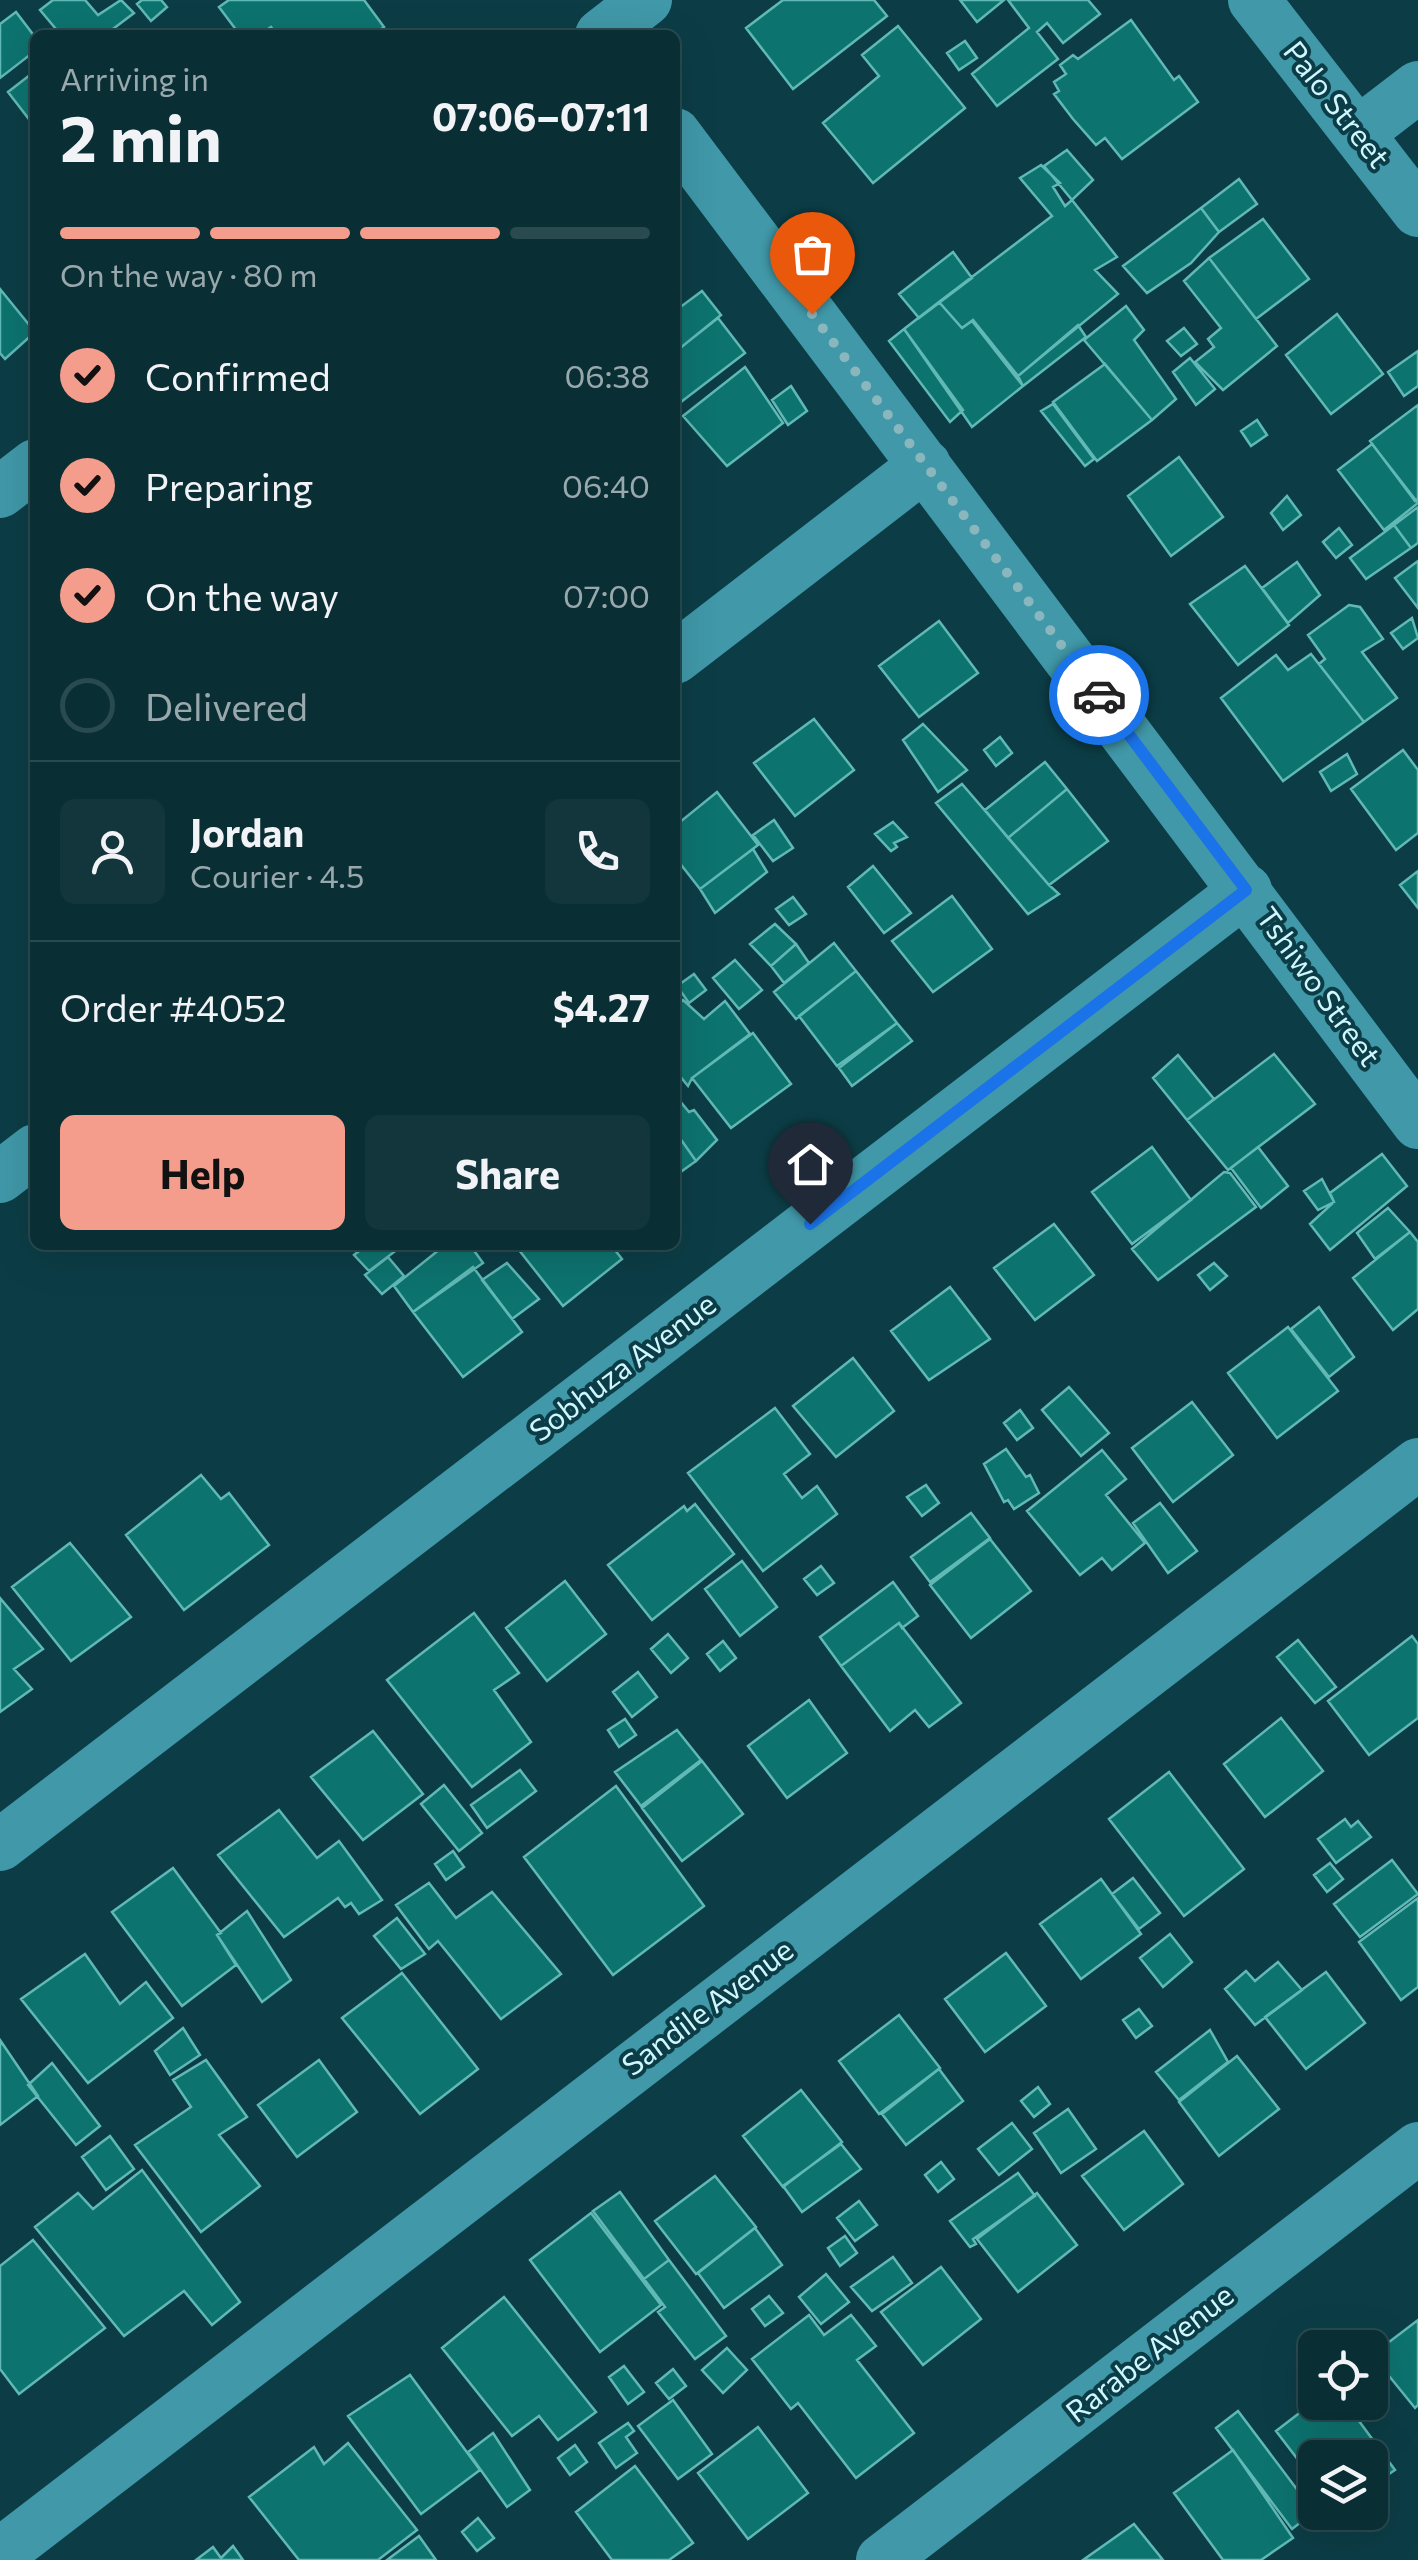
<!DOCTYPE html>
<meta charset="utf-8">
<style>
body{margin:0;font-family:Commissioner,sans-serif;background:#12363c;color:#f1f3f6;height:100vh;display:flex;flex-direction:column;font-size:38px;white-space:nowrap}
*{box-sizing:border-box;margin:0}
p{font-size:32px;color:#99a8ac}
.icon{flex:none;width:55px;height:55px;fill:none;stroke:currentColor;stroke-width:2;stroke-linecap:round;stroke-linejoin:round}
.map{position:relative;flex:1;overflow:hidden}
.sheet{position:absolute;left:30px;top:30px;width:650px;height:1220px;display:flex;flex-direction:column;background:#092e34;border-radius:15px;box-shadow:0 10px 40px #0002,0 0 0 2px #294a4f}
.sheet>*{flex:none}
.buttons{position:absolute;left:1298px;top:2330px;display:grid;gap:20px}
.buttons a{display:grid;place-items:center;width:90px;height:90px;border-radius:15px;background:#092e34;box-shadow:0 10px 40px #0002,0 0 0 2px #294a4f;font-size:50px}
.pin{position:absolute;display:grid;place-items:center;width:85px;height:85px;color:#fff;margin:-102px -42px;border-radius:50% 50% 50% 0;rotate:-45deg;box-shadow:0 0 10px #0007}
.pin .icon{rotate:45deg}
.courier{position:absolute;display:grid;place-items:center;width:100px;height:100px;margin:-50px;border:8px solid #1a73e8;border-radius:50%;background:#fff;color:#222;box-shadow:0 2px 12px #0007}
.overview em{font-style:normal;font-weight:700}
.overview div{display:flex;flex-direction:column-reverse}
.overview{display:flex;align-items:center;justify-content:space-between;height:170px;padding:0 30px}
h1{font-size:65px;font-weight:700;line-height:75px}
.bar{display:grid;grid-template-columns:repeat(4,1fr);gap:15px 10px;align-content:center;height:120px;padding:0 30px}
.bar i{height:12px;border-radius:8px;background:#294a4f}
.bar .on{background:#f49d8d}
.bar p{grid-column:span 4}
.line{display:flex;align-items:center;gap:25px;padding:0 30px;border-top:2px solid #294a4f}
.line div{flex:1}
.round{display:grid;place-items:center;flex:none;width:105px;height:105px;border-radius:15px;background:#12363c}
ol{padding:0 30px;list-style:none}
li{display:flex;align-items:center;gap:30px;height:110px}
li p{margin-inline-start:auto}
li .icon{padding:10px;border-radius:50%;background:#f49d8d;color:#111;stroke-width:4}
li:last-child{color:#99a8ac}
li i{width:55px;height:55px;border:5px solid #294a4f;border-radius:50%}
.primary-button{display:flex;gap:20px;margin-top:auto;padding:20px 30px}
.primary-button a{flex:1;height:115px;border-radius:15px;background:#f49d8d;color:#111;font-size:40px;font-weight:700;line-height:115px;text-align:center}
.primary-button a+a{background:#12363c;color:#f1f3f6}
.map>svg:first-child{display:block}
</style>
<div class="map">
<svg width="1418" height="2560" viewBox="0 0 1418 2560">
<rect width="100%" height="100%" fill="#0c3d46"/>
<!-- building -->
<path fill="#0d736f" stroke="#60b9b5" stroke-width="2.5" d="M 53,0 L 85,0 L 98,15 L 121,0 L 134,13 L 105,35 L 61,35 L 40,10 Z
M 142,0 L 161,0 L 167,7 L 151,21 L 137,4 Z
M 229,0 L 364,0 L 384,27 L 373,35 L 277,35 L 271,27 L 259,35 L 240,35 L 219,7 Z
M 783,0 L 874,0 L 887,16 L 793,89 L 746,28 Z
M 960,0 L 1004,0 L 977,22 Z
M 1008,0 L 1088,0 L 1100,14 L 1063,43 L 1047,23 L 1037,32 L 1058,59 L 997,106 L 972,74 L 1029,28 Z
M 16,12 L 35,37 L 35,51 L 0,78 L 0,24 Z
M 1131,20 L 1174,80 L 1179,76 L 1198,102 L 1122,159 L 1105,138 L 1096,145 L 1073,119 L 1054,94 L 1059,91 L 1054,82 L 1066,74 L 1060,65 L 1073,55 L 1078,59 Z
M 898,26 L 965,108 L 873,183 L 823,123 L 879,76 L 862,55 Z
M 965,41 L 977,58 L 959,70 L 947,53 Z
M 35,71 L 35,127 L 8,92 Z
M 1067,150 L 1093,180 L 1072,200 L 1044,166 Z
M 1041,165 L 1060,183 L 1053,187 L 1065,206 L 1072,200 L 1117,257 L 1095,270 L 1118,294 L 1018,376 L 973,320 L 962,328 L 939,302 L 1052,216 L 1020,178 Z
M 1239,179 L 1257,204 L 1219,232 L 1201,208 Z
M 1201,208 L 1219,232 L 1191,263 L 1147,293 L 1123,266 Z
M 1263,219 L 1309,279 L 1256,319 L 1209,258 Z
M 953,252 L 972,278 L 919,318 L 899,294 Z
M 1209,258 L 1277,346 L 1223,390 L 1195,362 L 1214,347 L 1208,339 L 1221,328 L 1184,281 Z
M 0,289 L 35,332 L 5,359 L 0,353 Z
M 702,291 L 721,315 L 679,349 L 675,311 Z
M 939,302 L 962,328 L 972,321 L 1023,386 L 972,427 L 904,329 Z
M 1126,306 L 1144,330 L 1134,340 L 1176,399 L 1152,420 L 1084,340 Z
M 1337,314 L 1383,374 L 1331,414 L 1286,355 Z
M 718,318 L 745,353 L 677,405 L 675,352 Z
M 1078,325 L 1086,337 L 1023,386 L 1018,376 Z
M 1184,328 L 1197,344 L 1181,356 L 1167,341 Z
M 904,329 L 963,410 L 950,422 L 889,341 Z
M 1418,351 L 1418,386 L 1404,396 L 1388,372 Z
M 1190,358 L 1215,389 L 1196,405 L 1173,372 Z
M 1105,364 L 1152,420 L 1097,461 L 1053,402 Z
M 745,367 L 783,423 L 727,466 L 683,416 Z
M 791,386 L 807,411 L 788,425 L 772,400 Z
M 1053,404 L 1094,459 L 1085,466 L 1041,411 Z
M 1418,405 L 1418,499 L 1415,501 L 1370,441 Z
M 1257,420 L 1267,435 L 1251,446 L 1241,431 Z
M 1372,444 L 1418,503 L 1384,530 L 1338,470 Z
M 1179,457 L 1223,517 L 1171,556 L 1128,496 Z
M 1287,496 L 1301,515 L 1283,530 L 1271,513 Z
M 1418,507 L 1418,543 L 1411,548 L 1394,525 Z
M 1394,525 L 1411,548 L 1366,579 L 1350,558 Z
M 1339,528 L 1352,545 L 1336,558 L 1323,542 Z
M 1418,561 L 1418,608 L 1395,578 Z
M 1297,562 L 1320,595 L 1288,623 L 1262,588 Z
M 1245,566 L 1289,625 L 1238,665 L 1190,604 Z
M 1349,605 L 1360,607 L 1383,639 L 1362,652 L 1397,698 L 1364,722 L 1319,664 L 1325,659 L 1308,635 Z
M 1412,618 L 1418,638 L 1403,649 L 1391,633 Z
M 939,621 L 978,673 L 919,717 L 879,666 Z
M 1311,654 L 1364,722 L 1283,781 L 1221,698 L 1276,655 L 1288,670 Z
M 814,719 L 854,770 L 795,816 L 754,763 Z
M 923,724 L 967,770 L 938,792 L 903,740 Z
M 1000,737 L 1012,753 L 996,766 L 984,750 Z
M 1403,750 L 1418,770 L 1418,833 L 1396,850 L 1351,789 Z
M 1347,754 L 1357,774 L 1331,791 L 1320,772 Z
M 1045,762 L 1067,789 L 1008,838 L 985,810 Z
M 962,784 L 1049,885 L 1059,894 L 1028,914 L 936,803 Z
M 1067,789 L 1108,841 L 1049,885 L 1008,838 Z
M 717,792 L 758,845 L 700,889 L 675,857 L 675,826 Z
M 774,820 L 793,848 L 773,861 L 753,835 Z
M 893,822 L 907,837 L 894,843 L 897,847 L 891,851 L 875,834 Z
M 753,849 L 767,872 L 715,913 L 700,889 Z
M 873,866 L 911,913 L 884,933 L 848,887 Z
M 1418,871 L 1418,908 L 1400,885 Z
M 952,896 L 992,949 L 933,992 L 892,941 Z
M 793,897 L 806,914 L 789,925 L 776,909 Z
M 775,924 L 796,944 L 771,966 L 750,944 Z
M 834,943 L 856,971 L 796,1019 L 774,992 Z
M 796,944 L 809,963 L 784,983 L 771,966 Z
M 735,960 L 762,990 L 739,1009 L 713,978 Z
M 856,971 L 897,1023 L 837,1066 L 799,1016 Z
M 694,974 L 706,990 L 689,1003 L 677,986 Z
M 683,1000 L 704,1019 L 725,1001 L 750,1034 L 692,1078 L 688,1086 L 675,1070 L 675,1007 Z
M 897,1023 L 912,1041 L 852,1086 L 839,1068 Z
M 753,1033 L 791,1084 L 731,1128 L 692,1078 Z
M 1274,1054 L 1315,1104 L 1228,1170 L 1187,1120 Z
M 1178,1055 L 1214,1099 L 1187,1120 L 1153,1078 Z
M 675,1095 L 689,1112 L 694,1110 L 717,1140 L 696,1161 L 675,1131 Z
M 675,1131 L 696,1161 L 675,1176 Z
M 1152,1147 L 1191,1200 L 1132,1244 L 1092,1192 Z
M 1258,1147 L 1288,1186 L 1261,1208 L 1231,1168 Z
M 1382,1154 L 1407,1186 L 1330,1250 L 1310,1224 L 1334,1202 L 1330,1193 Z
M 1224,1172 L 1230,1173 L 1256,1207 L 1158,1280 L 1132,1249 Z
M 1322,1179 L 1334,1202 L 1318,1210 L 1304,1191 Z
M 1388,1208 L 1410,1232 L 1375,1259 L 1357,1233 Z
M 1054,1224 L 1094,1275 L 1035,1320 L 994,1268 Z
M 1410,1232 L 1418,1242 L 1418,1309 L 1393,1330 L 1353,1278 Z
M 367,1245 L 402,1245 L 402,1246 L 369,1271 L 354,1255 Z
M 445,1245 L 470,1245 L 483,1263 L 413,1312 L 394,1286 Z
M 515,1245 L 611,1245 L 622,1259 L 563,1306 Z
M 388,1257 L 404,1276 L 382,1294 L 365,1275 Z
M 507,1263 L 539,1299 L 512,1319 L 482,1280 Z
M 1214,1263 L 1227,1276 L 1210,1290 L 1198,1275 Z
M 473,1267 L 522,1332 L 463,1377 L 413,1312 Z
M 950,1287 L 990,1339 L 929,1380 L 891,1331 Z
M 1319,1307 L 1354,1357 L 1329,1377 L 1291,1329 Z
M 1288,1327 L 1338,1391 L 1277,1438 L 1228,1373 Z
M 853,1358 L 894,1411 L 836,1457 L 793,1406 Z
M 1069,1387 L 1109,1433 L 1081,1456 L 1042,1410 Z
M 1192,1402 L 1233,1455 L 1173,1502 L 1132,1448 Z
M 775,1408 L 810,1454 L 784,1474 L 802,1498 L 817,1486 L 837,1514 L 763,1571 L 688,1473 Z
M 1020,1410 L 1033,1428 L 1017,1440 L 1004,1423 Z
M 1006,1449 L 1026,1477 L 1030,1475 L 1039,1493 L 1014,1509 L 1008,1500 L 1004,1502 L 984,1464 Z
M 1102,1450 L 1126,1479 L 1106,1495 L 1145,1543 L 1112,1570 L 1102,1558 L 1080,1575 L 1027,1511 Z
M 201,1475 L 221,1499 L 229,1493 L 269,1545 L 184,1610 L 126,1535 Z
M 926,1485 L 939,1503 L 922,1516 L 907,1497 Z
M 1160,1503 L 1197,1551 L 1168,1573 L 1133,1523 Z
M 695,1504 L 734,1554 L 652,1620 L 608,1565 L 684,1506 L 687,1511 Z
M 971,1513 L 990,1538 L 930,1582 L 911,1557 Z
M 990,1539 L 1031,1591 L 971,1638 L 930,1585 Z
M 70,1543 L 131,1617 L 71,1661 L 12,1587 Z
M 742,1561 L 777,1607 L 740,1636 L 705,1589 Z
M 821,1566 L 834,1583 L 817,1595 L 804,1579 Z
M 565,1581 L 606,1634 L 547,1681 L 506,1628 Z
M 893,1582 L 918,1616 L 902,1628 L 899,1623 L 841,1666 L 820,1637 Z
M 0,1598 L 43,1649 L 14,1669 L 32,1689 L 0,1712 Z
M 474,1613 L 519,1673 L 494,1690 L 531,1742 L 472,1787 L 387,1680 Z
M 899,1623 L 961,1703 L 929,1727 L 915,1710 L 890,1731 L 841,1666 Z
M 668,1634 L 688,1658 L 671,1673 L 651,1649 Z
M 1412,1636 L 1418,1644 L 1418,1718 L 1369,1755 L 1328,1701 Z
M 1298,1640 L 1336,1687 L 1315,1703 L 1277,1657 Z
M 723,1641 L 736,1658 L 720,1671 L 707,1654 Z
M 638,1672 L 657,1697 L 632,1717 L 613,1692 Z
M 809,1700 L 847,1753 L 787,1798 L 748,1746 Z
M 1281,1718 L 1323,1771 L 1265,1817 L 1224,1764 Z
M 625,1719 L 636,1735 L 619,1747 L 608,1730 Z
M 677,1730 L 701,1760 L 641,1806 L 615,1772 Z
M 373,1731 L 423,1794 L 363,1840 L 311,1777 Z
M 702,1761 L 743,1814 L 682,1861 L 642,1808 Z
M 520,1770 L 536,1791 L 487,1828 L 471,1805 Z
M 1169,1772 L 1244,1869 L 1184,1916 L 1109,1819 Z
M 444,1785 L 482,1833 L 459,1851 L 421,1804 Z
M 616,1786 L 704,1906 L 613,1975 L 524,1857 Z
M 279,1810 L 317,1858 L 339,1841 L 382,1900 L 359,1914 L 351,1903 L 345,1907 L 338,1898 L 284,1937 L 218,1855 Z
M 1345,1819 L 1351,1827 L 1358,1821 L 1371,1837 L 1336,1863 L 1318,1839 Z
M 453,1851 L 464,1867 L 446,1880 L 435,1864 Z
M 1392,1860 L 1418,1894 L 1360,1937 L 1334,1904 Z
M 1330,1863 L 1343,1879 L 1327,1892 L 1314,1875 Z
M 173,1868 L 221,1933 L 217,1935 L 236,1965 L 182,2006 L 112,1912 Z
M 1133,1878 L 1160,1913 L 1139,1929 L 1112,1894 Z
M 1101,1879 L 1141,1934 L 1081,1979 L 1040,1924 Z
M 429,1883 L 456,1918 L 492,1892 L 561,1974 L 501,2019 L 438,1941 L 429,1949 L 396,1905 Z
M 1418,1898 L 1418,1987 L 1401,2000 L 1359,1942 Z
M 247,1911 L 291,1980 L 262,2002 L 217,1935 Z
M 397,1918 L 425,1954 L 401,1969 L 374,1936 Z
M 1170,1934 L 1192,1962 L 1163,1987 L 1140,1958 Z
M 1006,1953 L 1046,2006 L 985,2052 L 945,1999 Z
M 85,1954 L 120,2004 L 146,1982 L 173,2018 L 88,2083 L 21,1999 Z
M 1278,1962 L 1302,1990 L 1255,2025 L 1225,1989 L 1246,1971 L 1255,1981 Z
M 1326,1972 L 1365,2023 L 1306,2069 L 1265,2017 Z
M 402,1973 L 478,2069 L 420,2114 L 342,2018 Z
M 1139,2009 L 1152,2026 L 1136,2038 L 1123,2020 Z
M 899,2015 L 940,2068 L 879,2114 L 839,2061 Z
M 183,2028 L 200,2055 L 170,2075 L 155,2051 Z
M 1210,2030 L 1228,2062 L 1179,2100 L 1156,2072 Z
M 0,2040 L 38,2096 L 0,2125 Z
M 1237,2056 L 1279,2109 L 1219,2156 L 1179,2102 Z
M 206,2060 L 247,2117 L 219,2135 L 260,2186 L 201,2232 L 135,2145 L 191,2107 L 173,2080 Z
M 319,2060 L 357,2112 L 297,2157 L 258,2105 Z
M 52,2063 L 100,2126 L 76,2145 L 28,2085 Z
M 939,2069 L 963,2101 L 906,2145 L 882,2114 Z
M 1038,2087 L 1050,2104 L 1034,2117 L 1021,2101 Z
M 801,2090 L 842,2142 L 783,2187 L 743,2136 Z
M 1068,2109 L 1096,2149 L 1061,2173 L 1034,2133 Z
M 1012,2123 L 1032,2149 L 999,2175 L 978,2149 Z
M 1144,2131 L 1183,2184 L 1124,2230 L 1082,2176 Z
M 110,2136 L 134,2169 L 106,2190 L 82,2157 Z
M 841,2144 L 861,2169 L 802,2212 L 783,2186 Z
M 941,2162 L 954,2179 L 938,2192 L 925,2175 Z
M 142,2170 L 240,2302 L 212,2325 L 184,2291 L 124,2336 L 35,2227 L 78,2193 L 93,2209 Z
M 1018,2173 L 1035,2196 L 973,2239 L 976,2244 L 970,2247 L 950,2221 Z
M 715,2176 L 756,2227 L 696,2274 L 655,2221 Z
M 620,2192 L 669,2260 L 644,2279 L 593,2211 Z
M 1037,2193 L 1077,2245 L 1018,2292 L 977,2239 Z
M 859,2201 L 877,2225 L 855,2241 L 837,2218 Z
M 591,2213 L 661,2305 L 600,2352 L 530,2260 Z
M 755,2228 L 782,2265 L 724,2308 L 698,2273 Z
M 845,2236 L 857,2253 L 840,2266 L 828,2248 Z
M 33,2240 L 105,2328 L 19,2394 L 0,2369 L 0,2266 Z
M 893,2257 L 912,2283 L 872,2311 L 851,2287 Z
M 669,2260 L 726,2336 L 695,2359 L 658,2312 L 665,2307 L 644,2279 Z
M 941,2267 L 981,2319 L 923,2365 L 881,2312 Z
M 826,2274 L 849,2302 L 821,2324 L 799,2297 Z
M 769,2296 L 783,2313 L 765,2326 L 752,2309 Z
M 504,2297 L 596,2412 L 558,2440 L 539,2416 L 512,2436 L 442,2348 Z
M 809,2315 L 824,2335 L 851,2315 L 876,2346 L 857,2360 L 914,2433 L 856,2478 L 798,2403 L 791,2409 L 752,2359 Z
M 1418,2320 L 1418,2405 L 1415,2408 L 1372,2355 Z
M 727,2348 L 747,2370 L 723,2393 L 702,2370 Z
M 624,2366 L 644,2392 L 628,2404 L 609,2377 Z
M 673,2369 L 686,2386 L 669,2399 L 656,2383 Z
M 410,2375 L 480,2470 L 421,2514 L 348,2416 Z
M 673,2400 L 712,2454 L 678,2479 L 638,2426 Z
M 1315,2401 L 1345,2402 L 1395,2470 L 1370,2487 L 1370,2458 L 1315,2458 L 1315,2482 L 1276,2431 Z
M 1238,2411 L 1314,2512 L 1292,2529 L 1216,2428 Z
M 628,2423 L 634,2431 L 626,2437 L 637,2453 L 616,2468 L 599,2443 Z
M 758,2427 L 808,2493 L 748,2539 L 698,2473 Z
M 493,2433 L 530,2490 L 507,2507 L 468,2452 Z
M 348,2443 L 417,2530 L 378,2560 L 299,2560 L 249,2497 L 314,2447 L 324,2464 Z
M 575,2445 L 587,2462 L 570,2475 L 558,2458 Z
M 1233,2450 L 1293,2538 L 1261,2560 L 1223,2560 L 1174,2493 Z
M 635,2466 L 693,2543 L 669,2560 L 612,2560 L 576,2512 Z
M 478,2518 L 494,2538 L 477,2551 L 462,2532 Z
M 1134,2524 L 1163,2560 L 1083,2560 Z
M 419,2536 L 436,2560 L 387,2560 Z
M 233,2546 L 243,2560 L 196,2560 L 213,2547 L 221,2558 Z"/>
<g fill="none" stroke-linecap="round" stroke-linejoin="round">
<!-- street -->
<path stroke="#4098a8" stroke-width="52" d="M 1254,0 L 1418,211
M 601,35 L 646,0
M 1358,133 L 1418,87
M 675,134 L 1418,1123
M 0,492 L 35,465
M 675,658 L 925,465
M 0,1177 L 35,1150
M 0,1845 L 1246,890
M 0,2554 L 1418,1464
M 882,2560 L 1418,2148"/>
</g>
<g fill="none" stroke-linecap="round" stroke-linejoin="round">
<!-- done -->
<path stroke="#8ab6be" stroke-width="10" stroke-dasharray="0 18" d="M 812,314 L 1099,695"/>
<!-- route -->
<path stroke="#1a73e8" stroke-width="12" d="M 810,1224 L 1246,890 L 1099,695"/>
</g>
<g text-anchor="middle" stroke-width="8" stroke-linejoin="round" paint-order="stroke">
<!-- street labels -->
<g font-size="30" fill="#cef7ff" stroke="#0c3d46">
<text transform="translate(1336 105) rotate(52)" y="10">Palo Street</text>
<text transform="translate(1318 987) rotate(54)" y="10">Tshiwo Street</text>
<text transform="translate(623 1368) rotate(-37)" y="10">Sobhuza Avenue</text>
<text transform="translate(708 2008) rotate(-37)" y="10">Sandile Avenue</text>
<text transform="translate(1150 2354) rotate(-38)" y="10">Rarabe Avenue</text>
</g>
</g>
</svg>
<div class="buttons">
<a><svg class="icon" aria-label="locate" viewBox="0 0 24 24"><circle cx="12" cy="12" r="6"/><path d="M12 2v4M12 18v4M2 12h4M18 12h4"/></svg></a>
<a><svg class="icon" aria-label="layers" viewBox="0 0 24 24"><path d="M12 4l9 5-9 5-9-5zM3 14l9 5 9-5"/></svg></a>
</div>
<div class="pin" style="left:812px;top:314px;background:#ea580c"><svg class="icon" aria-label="bag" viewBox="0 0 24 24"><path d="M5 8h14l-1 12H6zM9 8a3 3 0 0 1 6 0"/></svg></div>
<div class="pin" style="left:810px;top:1224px;background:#1f2937"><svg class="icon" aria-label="home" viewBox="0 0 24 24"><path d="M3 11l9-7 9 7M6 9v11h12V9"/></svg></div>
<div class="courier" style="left:1099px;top:695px"><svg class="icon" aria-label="car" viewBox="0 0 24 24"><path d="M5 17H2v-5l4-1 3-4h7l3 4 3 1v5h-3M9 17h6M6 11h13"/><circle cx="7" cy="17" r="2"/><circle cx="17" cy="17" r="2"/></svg></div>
<section class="sheet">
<div class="overview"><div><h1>2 min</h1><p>Arriving in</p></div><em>07:06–07:11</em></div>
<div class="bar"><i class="on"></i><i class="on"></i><i class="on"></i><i></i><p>On the way · 80 m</p></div>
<ol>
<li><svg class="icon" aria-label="check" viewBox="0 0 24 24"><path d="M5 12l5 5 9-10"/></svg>Confirmed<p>06:38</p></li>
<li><svg class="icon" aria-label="check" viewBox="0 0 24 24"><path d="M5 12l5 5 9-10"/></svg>Preparing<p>06:40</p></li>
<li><svg class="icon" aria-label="check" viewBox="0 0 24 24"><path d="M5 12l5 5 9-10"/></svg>On the way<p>07:00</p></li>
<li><i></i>Delivered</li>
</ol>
<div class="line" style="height:180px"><a class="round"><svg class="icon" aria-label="person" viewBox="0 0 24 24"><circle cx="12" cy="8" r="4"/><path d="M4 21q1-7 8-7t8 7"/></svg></a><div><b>Jordan</b><p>Courier · 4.5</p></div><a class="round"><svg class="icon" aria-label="phone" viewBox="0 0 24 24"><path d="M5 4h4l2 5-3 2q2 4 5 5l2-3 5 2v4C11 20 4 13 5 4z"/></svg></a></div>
<div class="line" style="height:130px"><div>Order #4052</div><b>$4.27</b></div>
<div class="primary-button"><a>Help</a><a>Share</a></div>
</section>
</div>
